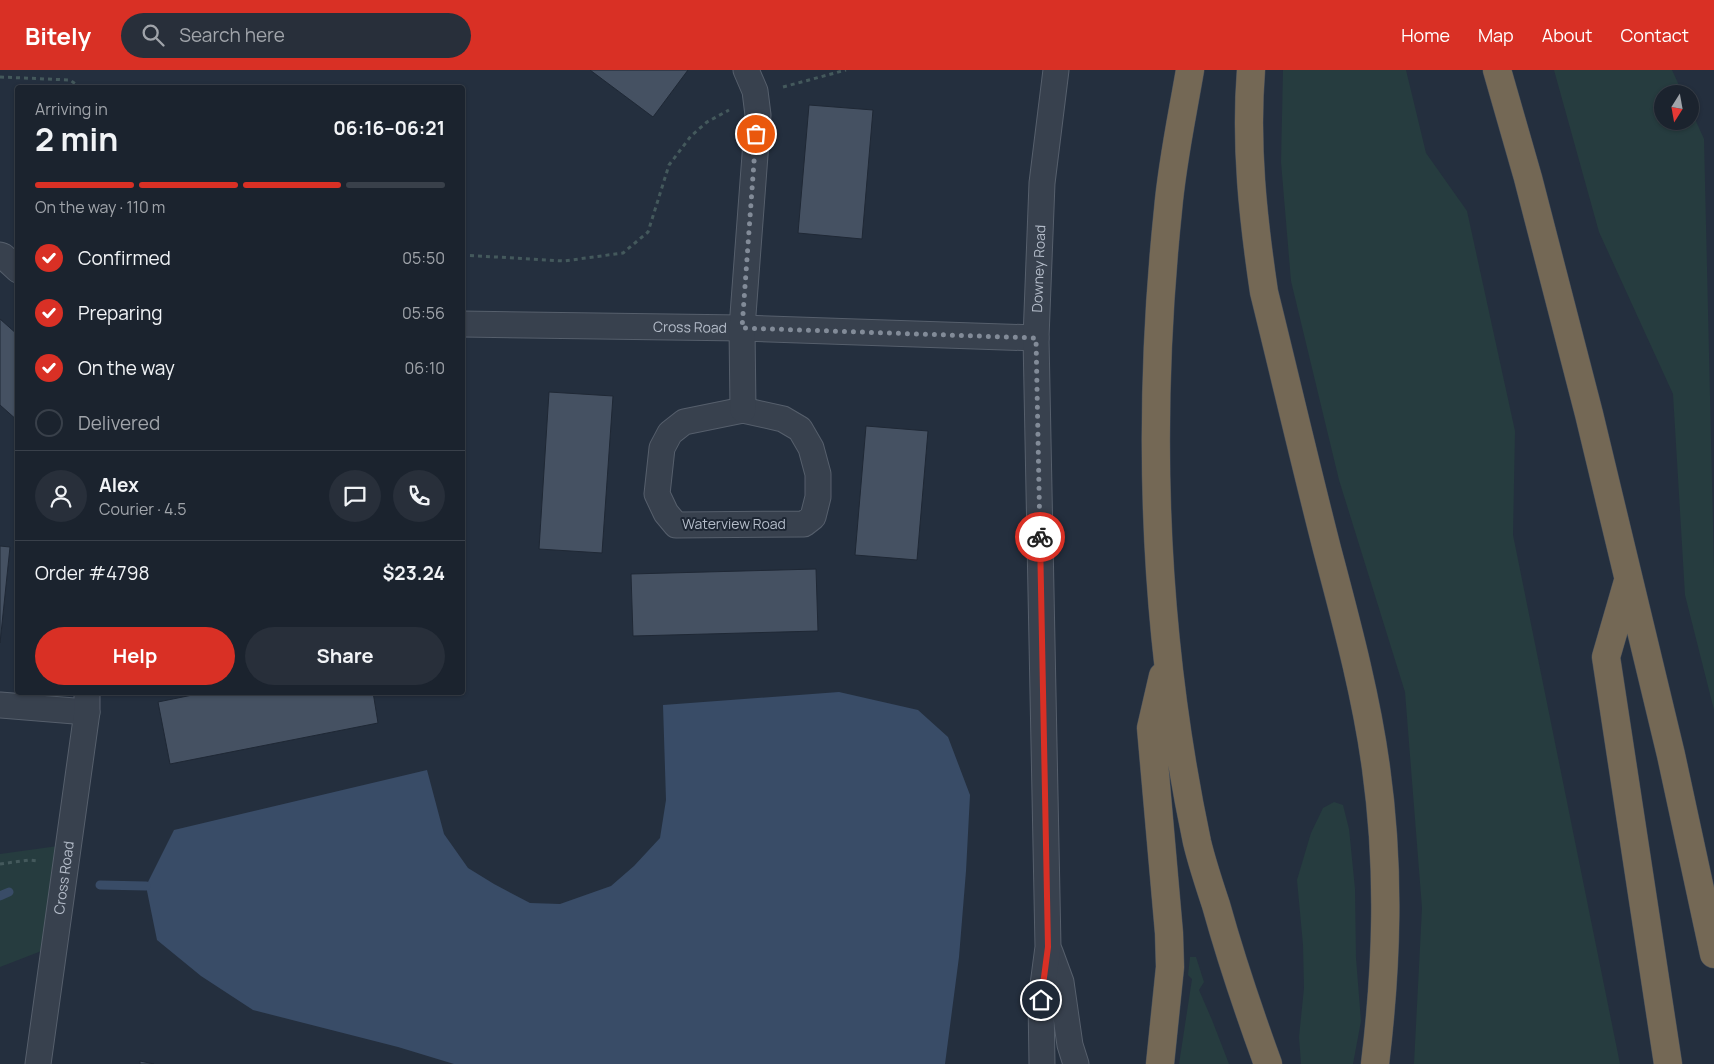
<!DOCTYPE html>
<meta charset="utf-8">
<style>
body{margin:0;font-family:Manrope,sans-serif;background:#282f3a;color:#f1f3f6;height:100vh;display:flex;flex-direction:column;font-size:19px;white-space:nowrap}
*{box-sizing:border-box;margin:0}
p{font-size:16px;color:#a0a4aa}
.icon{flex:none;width:28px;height:28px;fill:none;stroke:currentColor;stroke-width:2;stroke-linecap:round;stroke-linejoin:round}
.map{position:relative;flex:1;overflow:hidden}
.panel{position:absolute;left:15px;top:15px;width:450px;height:610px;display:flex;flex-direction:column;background:#1b232e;border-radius:5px;box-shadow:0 1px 4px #0004,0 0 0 1px #39404a}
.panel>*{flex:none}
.needle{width:32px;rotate:191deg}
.buttons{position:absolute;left:1654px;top:15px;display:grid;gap:10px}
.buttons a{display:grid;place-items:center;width:45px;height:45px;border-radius:50%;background:#1b232e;box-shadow:0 1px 4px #0004,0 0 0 1px #39404a;font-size:25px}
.pin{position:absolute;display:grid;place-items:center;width:42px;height:42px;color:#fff;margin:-21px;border:2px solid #fff;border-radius:50%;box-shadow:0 1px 5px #0007}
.courier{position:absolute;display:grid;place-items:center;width:50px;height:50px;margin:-25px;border:4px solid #d93025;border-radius:50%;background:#fff;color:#222;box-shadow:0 1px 6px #0007}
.headline em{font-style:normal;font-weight:700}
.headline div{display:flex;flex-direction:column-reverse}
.headline{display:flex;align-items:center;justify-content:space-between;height:85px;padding:0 20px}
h1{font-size:32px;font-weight:700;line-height:38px}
.bar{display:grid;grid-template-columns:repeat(4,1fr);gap:8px 5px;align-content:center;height:60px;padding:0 20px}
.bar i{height:6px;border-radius:4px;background:#39404a}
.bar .selected{background:#d93025}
.bar p{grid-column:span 4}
.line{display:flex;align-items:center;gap:12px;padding:0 20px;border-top:1px solid #39404a}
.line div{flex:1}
.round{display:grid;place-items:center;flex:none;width:52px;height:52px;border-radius:26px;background:#282f3a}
ol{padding:0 20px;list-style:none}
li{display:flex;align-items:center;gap:15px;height:55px}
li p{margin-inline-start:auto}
li .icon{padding:5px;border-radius:50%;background:#d93025;color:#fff;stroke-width:4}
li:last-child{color:#a0a4aa}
li i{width:28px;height:28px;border:2px solid #39404a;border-radius:50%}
.button{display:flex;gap:10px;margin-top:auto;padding:10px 20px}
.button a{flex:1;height:58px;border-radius:30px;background:#d93025;color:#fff;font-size:20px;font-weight:700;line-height:58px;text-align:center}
.button a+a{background:#282f3a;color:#f1f3f6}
header{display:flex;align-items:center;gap:30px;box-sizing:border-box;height:70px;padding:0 25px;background:#d93025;color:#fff}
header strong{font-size:24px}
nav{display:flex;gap:28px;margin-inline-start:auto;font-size:18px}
.search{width:350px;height:45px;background:#282f3a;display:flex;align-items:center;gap:12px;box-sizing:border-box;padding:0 18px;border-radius:28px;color:#a0a4aa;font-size:19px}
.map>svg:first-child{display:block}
</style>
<header>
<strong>Bitely</strong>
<div class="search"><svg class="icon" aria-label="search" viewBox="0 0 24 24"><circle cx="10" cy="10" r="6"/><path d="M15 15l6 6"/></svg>Search here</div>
<nav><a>Home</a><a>Map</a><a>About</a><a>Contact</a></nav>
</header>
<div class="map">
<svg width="1714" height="994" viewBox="0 0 1714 994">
<rect width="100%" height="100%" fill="#242f3e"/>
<!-- green -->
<path fill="#263c3f" d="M 1283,0 L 1406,0 L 1426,83 L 1467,141 L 1515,361 L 1513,465 L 1620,994 L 1414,994 L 1422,838 L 1405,622 L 1339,410 L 1291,211 L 1281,92 Z
M 1554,0 L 1672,0 L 1683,24 L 1662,24 L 1662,51 L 1690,51 L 1690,38 L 1704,69 L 1714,498 L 1714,640 L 1685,525 L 1673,324 L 1599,162 Z
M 1334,732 L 1343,735 L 1349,759 L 1355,819 L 1356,888 L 1361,951 L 1353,994 L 1301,994 L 1299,967 L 1304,918 L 1303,875 L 1297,810 L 1311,763 L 1323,738 Z
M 58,776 L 44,880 L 0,897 L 0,784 Z
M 1190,887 L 1196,887 L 1204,912 L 1199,920 L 1212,950 L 1229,994 L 1179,994 L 1192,909 L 1188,905 Z"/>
<!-- water -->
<path fill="#394c67" d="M 839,622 L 918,640 L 948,667 L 970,725 L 966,801 L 959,887 L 945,994 L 454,994 L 398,977 L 253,940 L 201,906 L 157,870 L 146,816 L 174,760 L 427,700 L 444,764 L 468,798 L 494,814 L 530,833 L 560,834 L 611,816 L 634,796 L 660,768 L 666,730 L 663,635 Z"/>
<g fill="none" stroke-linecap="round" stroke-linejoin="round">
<!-- stream -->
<path stroke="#394c67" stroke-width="9" d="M 100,815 L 146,816
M 0,826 L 9,822"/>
</g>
<!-- building -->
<path fill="#455162" stroke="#1f2835" d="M 590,0 L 688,0 L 653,47 Z
M 809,35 L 873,40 L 862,169 L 798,163 Z
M 0,249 L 18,265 L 18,351 L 0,335 Z
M 549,322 L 613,326 L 602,483 L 539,479 Z
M 866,356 L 928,361 L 917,490 L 855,485 Z
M 0,476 L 10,477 L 0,573 Z
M 816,499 L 818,561 L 633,566 L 631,504 Z
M 207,622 L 373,622 L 378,653 L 170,694 L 158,632 Z
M 140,991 L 154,994 L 140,994 Z"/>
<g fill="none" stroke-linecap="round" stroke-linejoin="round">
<defs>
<g id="street">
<path d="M 0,185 L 3,186 L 18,200"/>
<path id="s1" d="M 462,254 L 742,258 L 1036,268"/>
<path d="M 743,340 L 783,349 L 800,359 L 811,378 L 818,404 L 818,427 L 813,447 L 804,454 L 676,455 L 666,443 L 657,424 L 662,378 L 670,363 L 684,352 Z"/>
<path d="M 743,340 L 742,258 L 758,45 L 755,21 L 746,0"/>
<path d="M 0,635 L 87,642"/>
<path d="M 1050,882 L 1061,912 L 1070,975 L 1076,994"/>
<path id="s2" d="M 38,994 L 87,642 L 87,622"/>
<path id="s3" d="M 1042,994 L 1041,930 L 1048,877 L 1036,268 L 1042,113 L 1056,0"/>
</g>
<path id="highway" d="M 1190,0 C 1182,47 1172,93 1168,140 C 1146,351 1153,564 1197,772 C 1202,793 1209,814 1216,835 C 1231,889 1249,942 1268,994
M 1251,0 C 1245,75 1253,148 1264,222 C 1285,307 1305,393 1327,479 C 1346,551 1366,624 1376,698 C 1390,799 1387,894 1375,994
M 1497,0 L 1528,108 L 1589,344 L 1671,685 L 1714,884
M 1628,511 L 1606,587 L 1668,994
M 1160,994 L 1170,897 L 1169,863 L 1151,658 L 1163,606"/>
</defs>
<!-- street casing -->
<use href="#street" stroke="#565f6c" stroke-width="27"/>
<!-- highway casing -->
<use href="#highway" stroke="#434c59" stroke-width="29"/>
<!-- path -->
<path stroke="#44595c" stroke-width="3" stroke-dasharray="4 4" stroke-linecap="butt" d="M 0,7 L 70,10 L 81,18
M 783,17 L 846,0
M 462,185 L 564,191 L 623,183 L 648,162 L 669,95 L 691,66 L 707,52 L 729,40
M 0,794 L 29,790 L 39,791"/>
<!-- street -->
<use href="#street" stroke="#38414e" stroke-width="25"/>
<!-- highway -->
<use href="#highway" stroke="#746855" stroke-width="28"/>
</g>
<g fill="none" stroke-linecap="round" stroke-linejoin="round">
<!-- done -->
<path stroke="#828b98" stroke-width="5" stroke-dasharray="0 9" d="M 756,64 L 742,258 L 1036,268 L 1040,467"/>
<!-- route -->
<path stroke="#d93025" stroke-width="6" d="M 1040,467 L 1048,877 L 1041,930"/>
</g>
<g text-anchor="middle" stroke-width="4" stroke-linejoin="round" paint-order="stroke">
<!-- street labels -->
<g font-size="14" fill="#b4bcc9" stroke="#1d2633">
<text dy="5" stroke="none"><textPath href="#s3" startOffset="796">Downey Road</textPath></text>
<text dy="5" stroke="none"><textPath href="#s1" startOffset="228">Cross Road</textPath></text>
<text x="734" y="459">Waterview Road</text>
<text dy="5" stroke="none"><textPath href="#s2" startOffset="188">Cross Road</textPath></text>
</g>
</g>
</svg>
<div class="buttons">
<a><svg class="needle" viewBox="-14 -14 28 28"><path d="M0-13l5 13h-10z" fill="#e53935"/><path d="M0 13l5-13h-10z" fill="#a0a4aa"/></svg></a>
</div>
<div class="pin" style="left:756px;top:64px;background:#ea580c"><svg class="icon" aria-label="bag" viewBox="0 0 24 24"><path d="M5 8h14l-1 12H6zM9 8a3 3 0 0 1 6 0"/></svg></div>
<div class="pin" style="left:1041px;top:930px;background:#1f2937"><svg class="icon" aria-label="home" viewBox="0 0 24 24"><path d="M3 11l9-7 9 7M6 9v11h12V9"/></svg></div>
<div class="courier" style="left:1040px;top:467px"><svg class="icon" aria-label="bike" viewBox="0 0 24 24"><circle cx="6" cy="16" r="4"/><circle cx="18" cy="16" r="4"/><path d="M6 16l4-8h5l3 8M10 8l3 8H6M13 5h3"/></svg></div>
<section class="panel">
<div class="headline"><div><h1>2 min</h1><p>Arriving in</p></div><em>06:16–06:21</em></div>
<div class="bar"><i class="selected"></i><i class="selected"></i><i class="selected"></i><i></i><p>On the way · 110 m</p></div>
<ol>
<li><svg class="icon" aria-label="check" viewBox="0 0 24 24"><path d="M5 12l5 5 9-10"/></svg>Confirmed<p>05:50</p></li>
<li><svg class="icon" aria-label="check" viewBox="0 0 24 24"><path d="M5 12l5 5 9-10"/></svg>Preparing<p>05:56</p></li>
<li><svg class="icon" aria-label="check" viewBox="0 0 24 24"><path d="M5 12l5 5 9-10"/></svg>On the way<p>06:10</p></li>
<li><i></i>Delivered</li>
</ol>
<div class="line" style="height:90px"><a class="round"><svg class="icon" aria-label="person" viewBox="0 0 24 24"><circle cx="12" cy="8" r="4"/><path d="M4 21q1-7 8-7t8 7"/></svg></a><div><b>Alex</b><p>Courier · 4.5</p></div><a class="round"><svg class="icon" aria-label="chat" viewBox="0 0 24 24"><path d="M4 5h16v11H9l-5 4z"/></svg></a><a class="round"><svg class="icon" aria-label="phone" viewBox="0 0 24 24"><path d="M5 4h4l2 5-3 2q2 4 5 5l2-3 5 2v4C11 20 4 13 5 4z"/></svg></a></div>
<div class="line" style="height:65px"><div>Order #4798</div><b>$23.24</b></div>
<div class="button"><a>Help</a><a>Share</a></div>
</section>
</div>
